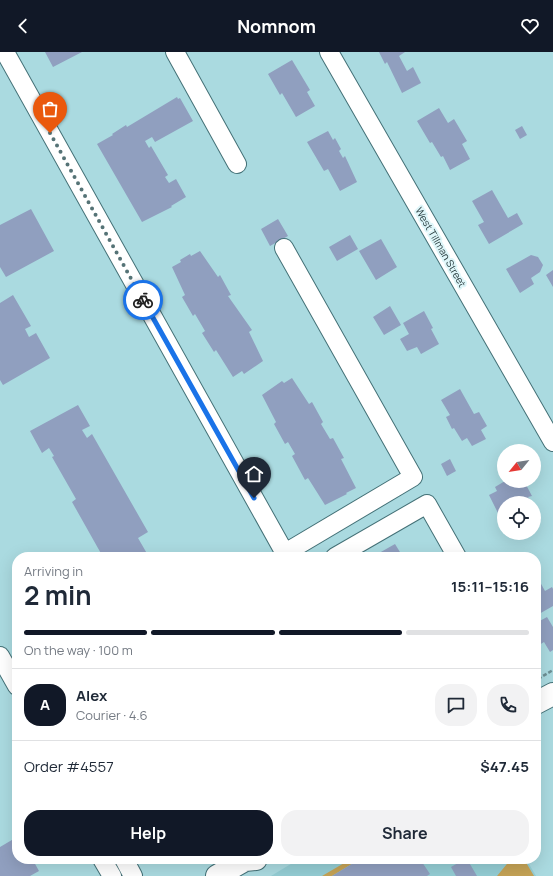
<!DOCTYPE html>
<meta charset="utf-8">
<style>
body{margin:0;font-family:Manrope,sans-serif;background:#f2f2f3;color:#1f2937;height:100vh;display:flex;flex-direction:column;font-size:15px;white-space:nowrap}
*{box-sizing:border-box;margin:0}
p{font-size:13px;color:#747a83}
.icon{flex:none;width:22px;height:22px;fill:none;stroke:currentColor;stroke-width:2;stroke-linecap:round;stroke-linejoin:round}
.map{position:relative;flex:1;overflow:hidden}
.sheet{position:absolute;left:12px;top:500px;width:529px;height:312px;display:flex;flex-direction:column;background:#fff;border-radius:16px;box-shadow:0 4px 16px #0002}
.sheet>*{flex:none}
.needle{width:26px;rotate:240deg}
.tools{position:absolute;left:497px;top:392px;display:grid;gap:8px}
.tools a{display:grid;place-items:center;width:44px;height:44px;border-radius:50%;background:#fff;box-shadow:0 4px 16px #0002;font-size:20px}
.pin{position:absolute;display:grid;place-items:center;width:34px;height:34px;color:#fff;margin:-41px -17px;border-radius:50% 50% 50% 0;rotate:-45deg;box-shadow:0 0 4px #0007}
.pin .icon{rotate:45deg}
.courier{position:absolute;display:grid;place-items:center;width:40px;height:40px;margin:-20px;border:3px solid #1a73e8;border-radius:50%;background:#fff;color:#222;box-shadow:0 1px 5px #0007}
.overview em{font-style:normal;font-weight:700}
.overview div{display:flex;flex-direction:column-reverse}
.overview{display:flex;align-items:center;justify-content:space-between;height:68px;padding:0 12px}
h1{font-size:26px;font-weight:700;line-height:30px}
.bar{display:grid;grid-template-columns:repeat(4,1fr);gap:6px 4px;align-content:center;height:48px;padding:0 12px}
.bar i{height:5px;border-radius:3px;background:#e0e1e3}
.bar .selected{background:#111827}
.bar p{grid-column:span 4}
.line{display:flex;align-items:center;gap:10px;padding:0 12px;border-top:1px solid #e0e1e3}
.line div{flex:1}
.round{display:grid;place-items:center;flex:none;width:42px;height:42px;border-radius:16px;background:#f2f2f3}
.cta{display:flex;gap:8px;margin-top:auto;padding:8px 12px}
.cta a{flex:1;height:46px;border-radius:16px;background:#111827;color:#fff;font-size:16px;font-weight:700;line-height:46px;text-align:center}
.cta a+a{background:#f2f2f3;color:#1f2937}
header{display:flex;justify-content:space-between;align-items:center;height:52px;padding:0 12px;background:#111827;color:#fff;font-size:18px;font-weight:700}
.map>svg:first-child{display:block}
</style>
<header><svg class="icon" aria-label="back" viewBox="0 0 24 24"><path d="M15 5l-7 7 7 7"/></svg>Nomnom<svg class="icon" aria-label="heart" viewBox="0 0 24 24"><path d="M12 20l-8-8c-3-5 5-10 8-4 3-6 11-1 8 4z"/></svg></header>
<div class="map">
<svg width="553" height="824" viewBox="0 0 553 824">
<rect width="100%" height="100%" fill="#aadae0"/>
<!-- built -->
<path fill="#94cdd4" d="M 299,807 L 526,807 L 536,824 L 271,824 Z"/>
<!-- green -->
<path fill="#c5a356" d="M 351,807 L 360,807 L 332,824 L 322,824 Z
M 511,807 L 524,807 L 534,824 L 497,824 Z"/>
<!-- building -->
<path fill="#909fbf" d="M 45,0 L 82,0 L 53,15 Z
M 379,0 L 405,0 L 399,4 L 407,19 L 413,15 L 421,31 L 402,41 L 387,10 L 385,12 Z
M 292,8 L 310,38 L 307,40 L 315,54 L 296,65 L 282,41 L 280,43 L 268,22 Z
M 177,45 L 178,47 L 180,46 L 193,69 L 155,90 L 152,85 L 145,89 L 149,96 L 151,94 L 168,123 L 165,125 L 169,131 L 176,127 L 186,145 L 171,154 L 172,155 L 142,170 L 97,92 L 113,83 L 112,82 L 126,73 L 127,75 Z
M 439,56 L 448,71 L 454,67 L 467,89 L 462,92 L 470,107 L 450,118 L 443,104 L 441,105 L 432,90 L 430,91 L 417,69 Z
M 522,74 L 527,83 L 520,87 L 515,78 Z
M 328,79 L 333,88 L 335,86 L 341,97 L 339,99 L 343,106 L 345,104 L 357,130 L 340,139 L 328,117 L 324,119 L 307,90 Z
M 492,138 L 508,166 L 517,161 L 523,172 L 489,192 L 478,173 L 484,170 L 472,149 Z
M 31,157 L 54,199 L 6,225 L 0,215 L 0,173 Z
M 278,167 L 288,184 L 270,194 L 261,177 Z
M 350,183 L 358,197 L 337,209 L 329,195 Z
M 381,187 L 397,215 L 376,228 L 359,199 Z
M 200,199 L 218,225 L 220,223 L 231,243 L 228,244 L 252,278 L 249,280 L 263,309 L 244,322 L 242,319 L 233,325 L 216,298 L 214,300 L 202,281 L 205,279 L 195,262 L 193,264 L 182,245 L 185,243 L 172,215 L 181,210 L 180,208 L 190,202 L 191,204 Z
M 531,203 L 538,205 L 543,213 L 540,220 L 531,226 L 534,232 L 520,241 L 506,217 Z
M 553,218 L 553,235 L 546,223 Z
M 13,243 L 31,274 L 25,277 L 29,285 L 36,281 L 50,306 L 3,333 L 0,328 L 0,251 Z
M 390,254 L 401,273 L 384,283 L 373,265 Z
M 424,259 L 433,276 L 431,277 L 439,292 L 421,302 L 417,295 L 407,299 L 400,287 L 409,282 L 403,271 Z
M 292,326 L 309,352 L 312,350 L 323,370 L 321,372 L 330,387 L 333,386 L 344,406 L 341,407 L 356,436 L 346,441 L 347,442 L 325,453 L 308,426 L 305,428 L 292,404 L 295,402 L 288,390 L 285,392 L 274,372 L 276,370 L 262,343 L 282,329 L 284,331 Z
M 460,337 L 474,362 L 479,360 L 487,374 L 481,378 L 486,387 L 472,394 L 467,386 L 462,389 L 454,376 L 452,377 L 446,365 L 450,363 L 441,348 Z
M 78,353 L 90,374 L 82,378 L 87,386 L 92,382 L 148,480 L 138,486 L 149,505 L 109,505 L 107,503 L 103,505 L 72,450 L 76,447 L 52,405 L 54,404 L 49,396 L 42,401 L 30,379 Z
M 450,407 L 456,419 L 447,424 L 441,412 Z
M 505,429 L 524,429 L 532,444 L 528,445 L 532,451 L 504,451 L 504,461 L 499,463 L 489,443 L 497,439 L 495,435 Z
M 534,455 L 541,468 L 534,472 Z
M 395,492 L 403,505 L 372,505 Z
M 540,530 L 545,539 L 552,535 L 553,537 L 553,554 L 539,562 L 536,558 L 536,532 Z
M 547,565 L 553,575 L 553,598 L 550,600 L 544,590 L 536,595 L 536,571 Z
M 17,785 L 17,807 L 35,807 L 36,809 L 34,810 L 39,819 L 30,824 L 0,824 L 0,795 Z
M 360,807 L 420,807 L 430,822 L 427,824 L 332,824 Z
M 465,807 L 467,807 L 477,824 L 456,824 L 451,815 Z"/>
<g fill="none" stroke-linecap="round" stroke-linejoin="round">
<defs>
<path id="minor" d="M 5,0 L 287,505
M 175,0 L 237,112
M 329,0 L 553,390
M 284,196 L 413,425 L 285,501
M 335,505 L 427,452 L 457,505
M 0,604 L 17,634
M 102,807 L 112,824
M 124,807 L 133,824"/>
<path id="major" d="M 536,651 L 553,642
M 217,824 L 245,808 L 256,807"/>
</defs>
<!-- minor casing -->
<use href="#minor" stroke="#447177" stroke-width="20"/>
<!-- major casing -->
<use href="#major" stroke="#447177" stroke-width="24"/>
<!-- path -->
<path stroke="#6d9095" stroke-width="2.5" stroke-dasharray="4 2" stroke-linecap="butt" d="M 538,627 L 553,618"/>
<!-- minor -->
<use href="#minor" stroke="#fff" stroke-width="18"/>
<!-- major -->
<use href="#major" stroke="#fff" stroke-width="22"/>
</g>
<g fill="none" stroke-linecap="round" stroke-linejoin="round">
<!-- done -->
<path stroke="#557376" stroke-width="4" stroke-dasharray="0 7.2" d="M 50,81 L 143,248"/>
<!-- route -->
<path stroke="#1a73e8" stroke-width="5" d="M 143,248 L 254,446"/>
</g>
<g text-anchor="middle" stroke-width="4" stroke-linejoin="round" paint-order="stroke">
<!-- street labels -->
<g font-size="10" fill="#273b3d" stroke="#def6f9">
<text transform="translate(441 195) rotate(60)" y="4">West Tillman Street</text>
</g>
</g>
</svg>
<div class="tools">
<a><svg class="needle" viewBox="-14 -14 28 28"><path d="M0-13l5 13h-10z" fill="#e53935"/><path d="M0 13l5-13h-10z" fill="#747a83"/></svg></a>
<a><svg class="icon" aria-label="locate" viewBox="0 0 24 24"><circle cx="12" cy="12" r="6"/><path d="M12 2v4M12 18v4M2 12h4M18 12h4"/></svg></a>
</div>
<div class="pin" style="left:50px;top:81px;background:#ea580c"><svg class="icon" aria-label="bag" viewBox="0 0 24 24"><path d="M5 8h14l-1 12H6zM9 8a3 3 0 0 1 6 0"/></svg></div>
<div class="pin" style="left:254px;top:446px;background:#1f2937"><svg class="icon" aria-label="home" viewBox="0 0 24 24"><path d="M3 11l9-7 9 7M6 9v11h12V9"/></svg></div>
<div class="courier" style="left:143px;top:248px"><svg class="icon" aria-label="bike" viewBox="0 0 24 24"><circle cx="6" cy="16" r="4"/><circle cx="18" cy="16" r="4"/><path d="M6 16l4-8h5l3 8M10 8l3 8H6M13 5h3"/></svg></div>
<section class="sheet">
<div class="overview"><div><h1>2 min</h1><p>Arriving in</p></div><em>15:11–15:16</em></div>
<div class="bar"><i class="selected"></i><i class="selected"></i><i class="selected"></i><i></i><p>On the way · 100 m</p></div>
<div class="line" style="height:72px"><b class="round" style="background:#111827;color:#fff">A</b><div><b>Alex</b><p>Courier · 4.6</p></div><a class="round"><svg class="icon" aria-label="chat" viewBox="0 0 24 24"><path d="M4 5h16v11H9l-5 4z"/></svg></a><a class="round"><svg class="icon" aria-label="phone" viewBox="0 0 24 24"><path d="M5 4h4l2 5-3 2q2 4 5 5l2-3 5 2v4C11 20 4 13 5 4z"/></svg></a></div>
<div class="line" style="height:52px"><div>Order #4557</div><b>$47.45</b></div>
<div class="cta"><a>Help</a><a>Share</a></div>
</section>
</div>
